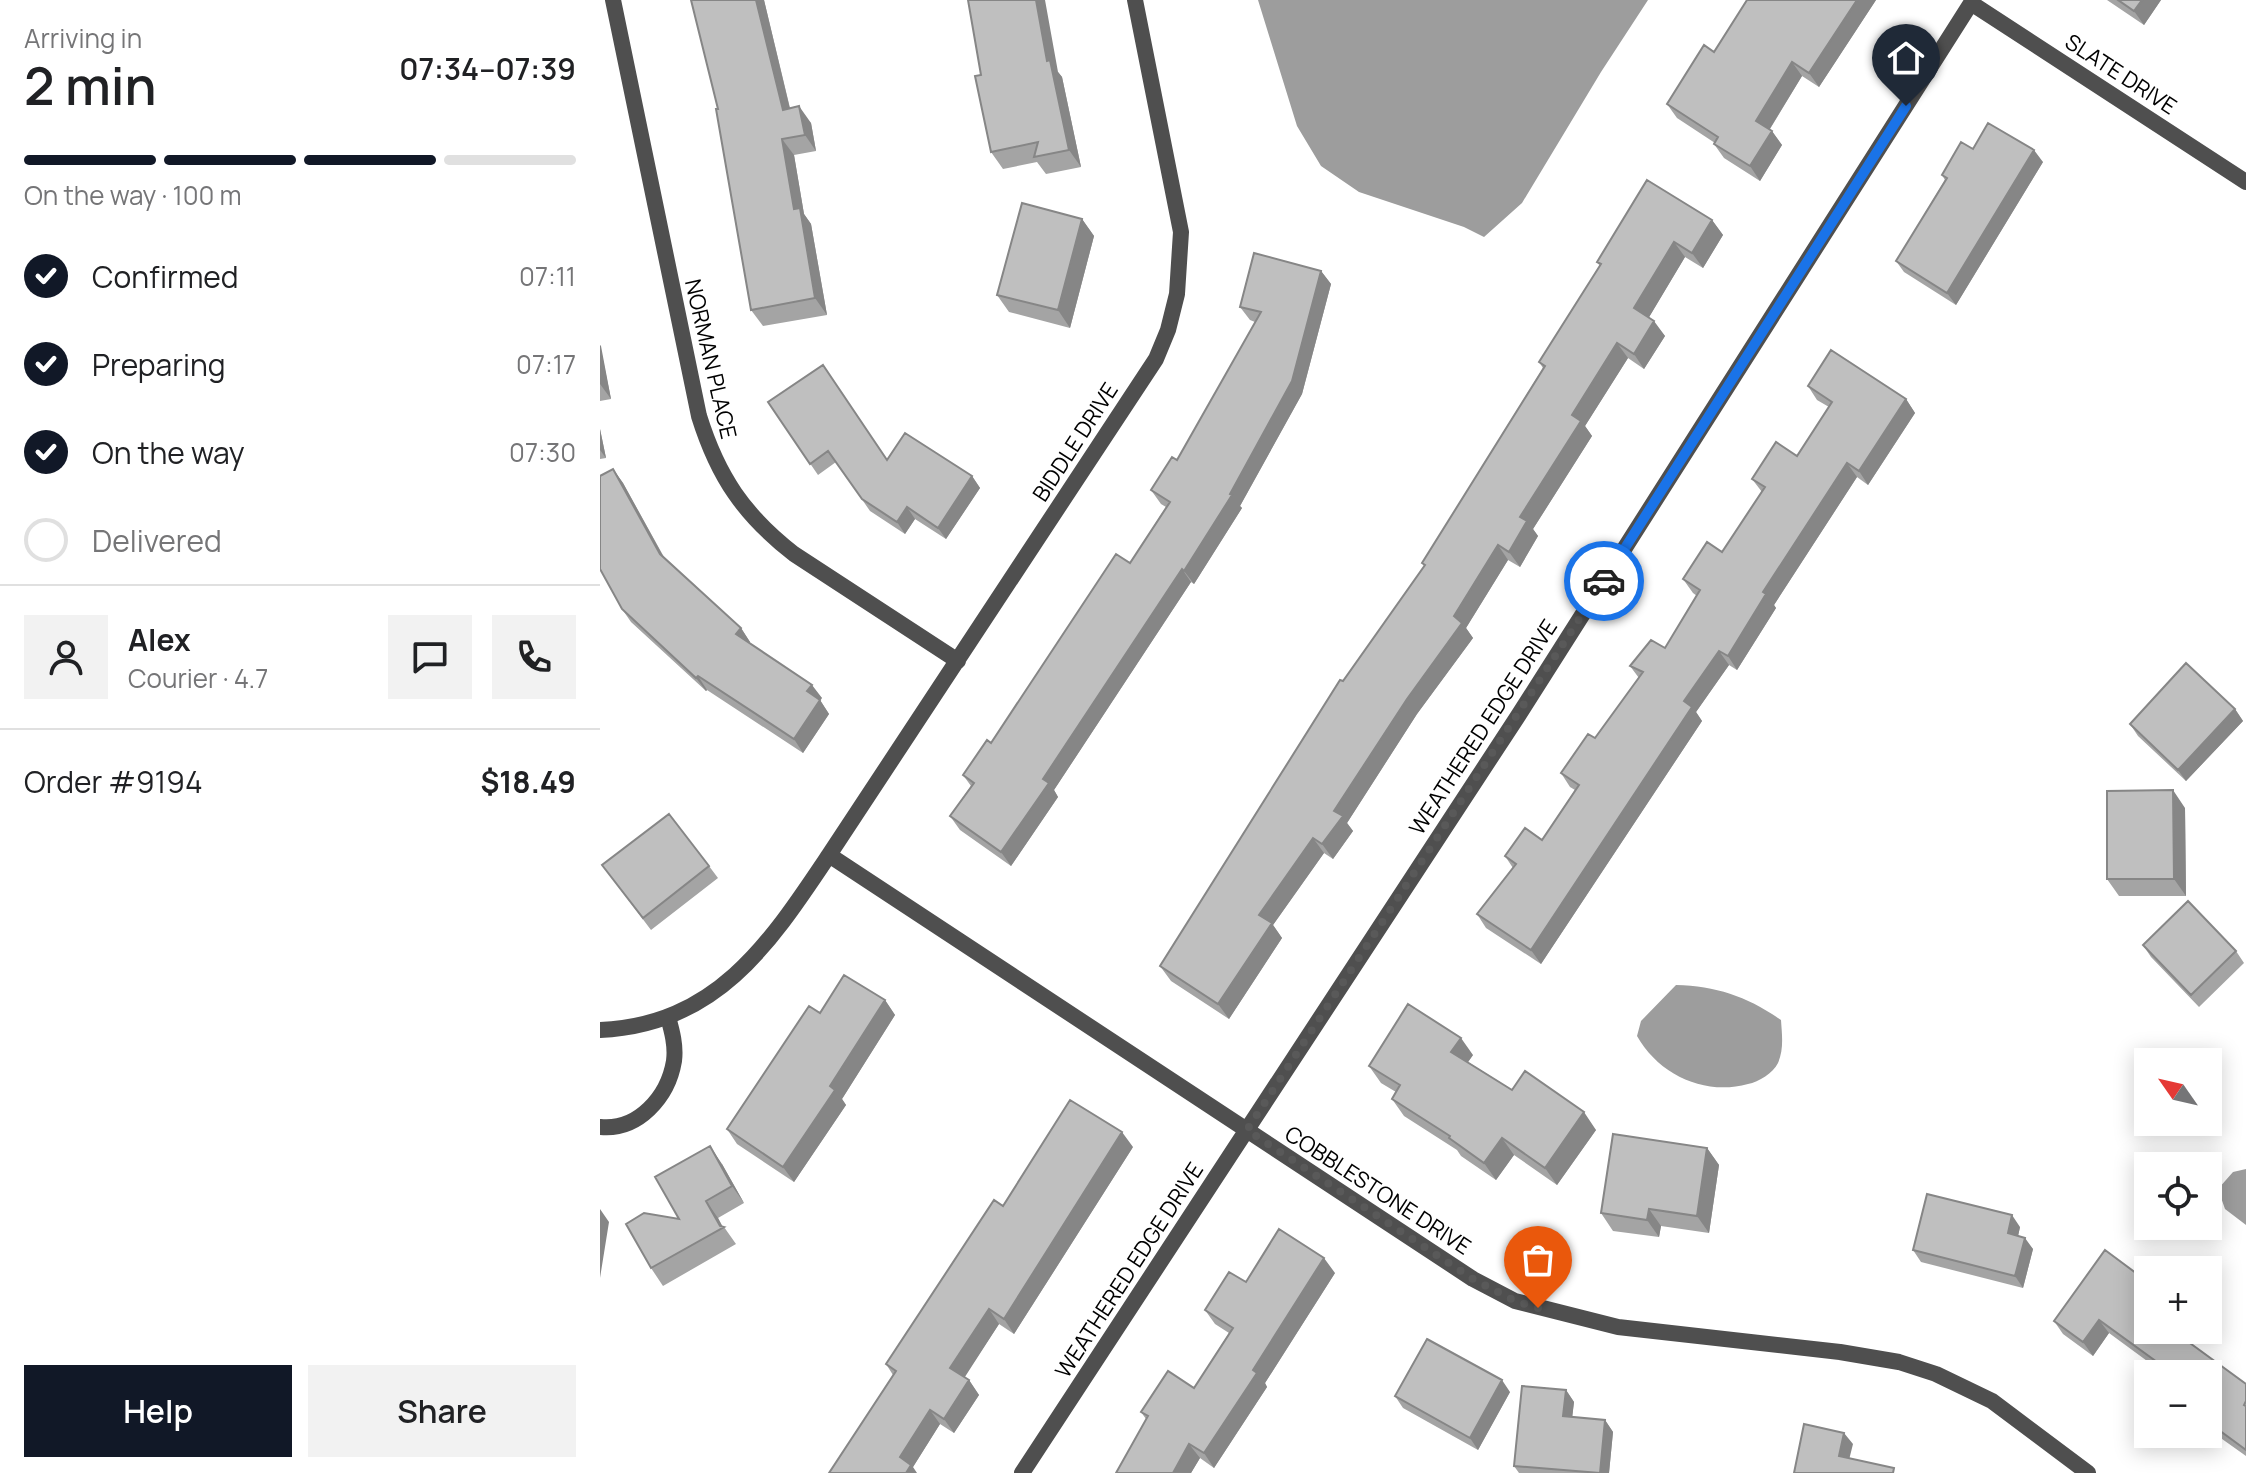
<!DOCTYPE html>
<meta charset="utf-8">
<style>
body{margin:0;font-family:Manrope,sans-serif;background:#f2f2f2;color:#202124;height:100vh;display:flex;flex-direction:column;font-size:30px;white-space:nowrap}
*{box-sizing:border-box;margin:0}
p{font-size:26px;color:#757577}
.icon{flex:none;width:44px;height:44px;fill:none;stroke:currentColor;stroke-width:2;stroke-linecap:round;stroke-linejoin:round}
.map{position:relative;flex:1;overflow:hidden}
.panel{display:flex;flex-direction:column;background:#fff;width:600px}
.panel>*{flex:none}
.needle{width:52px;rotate:304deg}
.buttons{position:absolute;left:1534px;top:1048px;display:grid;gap:16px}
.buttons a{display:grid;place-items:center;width:88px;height:88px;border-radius:0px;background:#fff;box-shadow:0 4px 20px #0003;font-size:40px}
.pin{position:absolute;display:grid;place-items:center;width:68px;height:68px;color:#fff;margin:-82px -34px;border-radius:50% 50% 50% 0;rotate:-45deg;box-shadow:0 0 8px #0007}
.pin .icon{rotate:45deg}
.courier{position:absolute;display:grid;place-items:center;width:80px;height:80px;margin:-40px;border:6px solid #1a73e8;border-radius:50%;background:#fff;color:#222;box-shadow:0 2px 10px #0007}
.summary em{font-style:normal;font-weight:600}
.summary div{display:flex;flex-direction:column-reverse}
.summary{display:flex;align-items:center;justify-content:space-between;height:136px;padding:0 24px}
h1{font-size:52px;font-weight:600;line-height:60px}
.bar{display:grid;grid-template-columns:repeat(4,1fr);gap:12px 8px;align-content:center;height:96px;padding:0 24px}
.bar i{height:10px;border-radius:6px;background:#e0e0e0}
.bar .on{background:#111827}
.bar p{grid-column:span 4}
.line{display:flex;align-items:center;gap:20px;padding:0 24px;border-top:2px solid #e0e0e0}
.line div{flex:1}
.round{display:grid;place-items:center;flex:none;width:84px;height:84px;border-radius:0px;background:#f2f2f2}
ol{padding:0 24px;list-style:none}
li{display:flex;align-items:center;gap:24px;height:88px}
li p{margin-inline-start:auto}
li .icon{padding:8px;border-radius:50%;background:#111827;color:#fff;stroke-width:4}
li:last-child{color:#757577}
li i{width:44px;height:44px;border:4px solid #e0e0e0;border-radius:50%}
.button{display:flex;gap:16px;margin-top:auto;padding:16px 24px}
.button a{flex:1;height:92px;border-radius:0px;background:#111827;color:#fff;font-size:32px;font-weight:600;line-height:92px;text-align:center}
.button a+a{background:#f2f2f2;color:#202124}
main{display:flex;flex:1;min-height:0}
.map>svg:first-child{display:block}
</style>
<main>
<section class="panel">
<div class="summary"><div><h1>2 min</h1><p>Arriving in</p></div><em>07:34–07:39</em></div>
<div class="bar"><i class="on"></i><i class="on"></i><i class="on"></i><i></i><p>On the way · 100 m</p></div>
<ol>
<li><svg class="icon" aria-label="check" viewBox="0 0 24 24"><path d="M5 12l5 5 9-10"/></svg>Confirmed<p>07:11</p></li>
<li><svg class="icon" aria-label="check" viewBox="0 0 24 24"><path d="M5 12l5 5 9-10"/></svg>Preparing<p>07:17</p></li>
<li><svg class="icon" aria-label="check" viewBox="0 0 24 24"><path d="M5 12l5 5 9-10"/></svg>On the way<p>07:30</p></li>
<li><i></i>Delivered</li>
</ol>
<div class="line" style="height:144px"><a class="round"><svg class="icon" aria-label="person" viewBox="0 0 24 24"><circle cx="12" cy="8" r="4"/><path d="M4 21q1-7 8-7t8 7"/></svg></a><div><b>Alex</b><p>Courier · 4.7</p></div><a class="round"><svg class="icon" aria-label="chat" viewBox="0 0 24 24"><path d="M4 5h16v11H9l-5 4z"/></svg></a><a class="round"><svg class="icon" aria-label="phone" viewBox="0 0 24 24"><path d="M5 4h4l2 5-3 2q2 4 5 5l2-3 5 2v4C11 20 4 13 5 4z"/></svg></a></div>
<div class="line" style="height:104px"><div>Order #9194</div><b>$18.49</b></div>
<div class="button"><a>Help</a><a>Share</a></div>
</section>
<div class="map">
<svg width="1646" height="1473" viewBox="0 0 1646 1473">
<rect width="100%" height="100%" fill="#fff"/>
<!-- water -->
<path fill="#9d9d9d" d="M 658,0 L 1048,0 L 1001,72 L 922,203 L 884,237 L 864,227 L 759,192 L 721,166 L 697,126 Z
M 1076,985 C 1117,986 1148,997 1181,1020 C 1182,1035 1184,1049 1178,1063 C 1173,1073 1159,1082 1148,1084 C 1105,1096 1059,1075 1037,1036 L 1041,1021 Z
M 1646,1169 L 1646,1225 L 1625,1209 L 1618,1189 L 1633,1172 Z"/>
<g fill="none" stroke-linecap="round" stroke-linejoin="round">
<!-- lane -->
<path stroke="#4f4f4f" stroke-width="16" d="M 0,1127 C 38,1131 68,1097 74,1061 C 76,1046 72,1031 68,1017"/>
<!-- street -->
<path stroke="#4f4f4f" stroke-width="16" d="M 13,0 L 99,416 C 118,477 144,515 194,554 L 358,661
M 1371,3 L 1646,182
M 229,855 L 873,1279 L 915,1301 L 1018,1327 L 1240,1352 L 1299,1362 L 1336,1374 L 1392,1401 L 1488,1473
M 0,1030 C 117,1025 170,943 229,855 L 556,359 L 568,330 L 577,294 L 581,232 L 535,0
M 422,1473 L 918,716 L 1373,0"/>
</g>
<!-- wall -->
<path fill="#a4a4a4" d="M 91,0 L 164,0 L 190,108 L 211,123 L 216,151 L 194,155 L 204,214 L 211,224 L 227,315 L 163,326 L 151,310 L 118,109 Z
M 1147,0 L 1276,0 L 1219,87 L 1202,76 L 1170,129 L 1182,145 L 1160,181 L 1124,158 L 1114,144 L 1115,143 L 1077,118 L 1067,104 L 1114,52 Z
M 1507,0 L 1561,0 L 1544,25 Z
M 458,72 L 462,77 L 481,167 L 446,174 L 437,162 L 403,169 L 391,152 L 381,75 Z
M 1373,149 L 1443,162 L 1356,305 L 1304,272 L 1296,261 L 1345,180 L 1342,175 Z
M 482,219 L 494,236 L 470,328 L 409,312 L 397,295 Z
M 1112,220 L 1123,235 L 1103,268 L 1085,257 L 1049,317 L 1065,336 L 1044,369 L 1028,358 L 985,426 L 992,436 L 933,529 L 938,536 L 920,567 L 908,560 L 866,628 L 873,638 L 817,714 L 747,823 L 753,831 L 733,859 L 724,853 L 673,925 L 682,938 L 629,1019 L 571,981 L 560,966 L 743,681 L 824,566 L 822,563 L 943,368 L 939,362 L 1000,266 L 997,262 Z
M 721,271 L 731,284 L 702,394 L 640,506 L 642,508 L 594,584 L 591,582 L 454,790 L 458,797 L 411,866 L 360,830 L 350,816 L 371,786 L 363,775 L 391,743 L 530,563 L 566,507 L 561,504 L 551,490 L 577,460 L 655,322 L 650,320 L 640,307 Z
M 0,345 L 11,399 L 0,401 Z
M 1208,386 L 1306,399 L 1315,413 L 1268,485 L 1257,477 L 1174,605 L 1176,608 L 1137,670 L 1129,665 L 1096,712 L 1102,721 L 941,964 L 886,928 L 877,914 L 913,868 L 905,856 L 942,840 L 975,790 L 970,787 L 961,773 L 995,738 L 1039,678 L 1030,666 L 1065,648 L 1097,596 L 1093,593 L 1083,579 L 1122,552 L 1162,492 L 1152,479 L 1197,456 L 1229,407 L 1217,400 Z
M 168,402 L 287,460 L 372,476 L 380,488 L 346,539 L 315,519 L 305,534 L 270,511 L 236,462 L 218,475 Z
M 0,429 L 6,458 L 0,459 Z
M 13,469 L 23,483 L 64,557 L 141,628 L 150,642 L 149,643 L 222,698 L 220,700 L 229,714 L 203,753 L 107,690 L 106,691 L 31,622 L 22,609 Z
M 1635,709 L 1643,721 L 1586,781 L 1538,736 L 1530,724 Z
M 1585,808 L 1586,896 L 1519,896 L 1507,879 Z
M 2,865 L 109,866 L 118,878 L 51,930 Z
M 1543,945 L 1636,951 L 1644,963 L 1599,1007 L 1551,957 Z
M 285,1000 L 295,1015 L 242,1099 L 246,1105 L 194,1182 L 137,1144 L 127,1129 L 220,1013 Z
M 873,1055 L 868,1062 L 912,1090 L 996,1130 L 957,1185 L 914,1155 L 896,1180 L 861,1156 L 857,1150 L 804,1116 L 792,1099 L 796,1092 L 781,1083 L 769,1066 Z
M 533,1147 L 414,1334 L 399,1324 L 364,1377 L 369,1380 L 379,1395 L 354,1433 L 340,1424 L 313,1467 L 229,1473 L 293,1375 L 286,1364 L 403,1206 Z
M 1107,1148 L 1119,1165 L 1109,1233 L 1061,1226 L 1059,1237 L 1013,1231 L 1001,1213 Z
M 122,1164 L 144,1203 L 118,1218 L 123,1227 L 124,1227 L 136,1244 L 63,1286 L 51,1268 L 79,1219 Z
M 1420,1227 L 1418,1236 L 1433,1249 L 1423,1288 L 1321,1262 L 1313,1250 Z
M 1505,1250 L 1548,1330 L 1646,1384 L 1646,1456 L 1608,1429 L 1608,1374 L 1558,1369 L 1509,1333 L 1493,1356 L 1463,1334 L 1454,1321 Z
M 735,1273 L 665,1383 L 667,1387 L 614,1468 L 600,1458 L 591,1473 L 516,1473 L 546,1419 L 541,1412 L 594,1388 L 629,1333 L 615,1324 L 605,1310 L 646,1282 Z
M 966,1390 L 974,1402 L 972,1417 L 1005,1420 L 1013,1432 L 1009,1473 L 919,1473 L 914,1466 Z
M 910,1392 L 878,1450 L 803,1408 L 795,1396 Z"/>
<!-- shaded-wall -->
<path fill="#868686" d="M 156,0 L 164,0 L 194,126 L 183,110 Z
M 436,0 L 445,0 L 458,72 L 462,77 L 481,167 L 469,150 L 447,61 Z
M 1257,0 L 1276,0 L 1219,87 L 1209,73 Z
M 1542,0 L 1561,0 L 1544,25 L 1534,11 Z
M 1192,62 L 1202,76 L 1166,135 L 1156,121 Z
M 199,106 L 211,123 L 216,151 L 205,135 Z
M 1172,131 L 1182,145 L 1160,181 L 1150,166 Z
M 182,139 L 194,155 L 204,214 L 211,224 L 227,315 L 215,298 L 194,209 Z
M 1434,150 L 1443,162 L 1356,305 L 1347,293 Z
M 482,219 L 494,236 L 470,328 L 458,310 Z
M 1112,220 L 1123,235 L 1103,268 L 1092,253 Z
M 1074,242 L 1085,257 L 1045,324 L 1034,308 Z
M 721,271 L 731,284 L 702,394 L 640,506 L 642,508 L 594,584 L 584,571 L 630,494 Z
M 1054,321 L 1065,336 L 1044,369 L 1034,354 Z
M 1017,343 L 1028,358 L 985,426 L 992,436 L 933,529 L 938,536 L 920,567 L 909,552 L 920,517 L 972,415 Z
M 0,345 L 1,346 L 11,399 L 0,384 Z
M 1306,399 L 1315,413 L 1268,485 L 1259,471 Z
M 0,429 L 6,458 L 0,450 Z
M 1247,463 L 1257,477 L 1174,605 L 1176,608 L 1137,670 L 1128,656 L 1163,592 Z
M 13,469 L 23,483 L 69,567 L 60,554 Z
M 372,476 L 380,488 L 346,539 L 338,528 Z
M 307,507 L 315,519 L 305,534 L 297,522 Z
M 898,545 L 908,560 L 866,628 L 873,638 L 817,714 L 747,823 L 753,831 L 733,859 L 722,844 L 734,811 Z
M 582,569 L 591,582 L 454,790 L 458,797 L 411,866 L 401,852 L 443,779 Z
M 141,628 L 150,642 L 145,648 L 136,634 Z
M 1119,651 L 1129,665 L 1096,712 L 1102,721 L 941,964 L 931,950 L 1084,701 Z
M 98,676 L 107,690 L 106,691 L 96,678 Z
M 212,685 L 222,698 L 220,700 L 229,714 L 203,753 L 194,739 L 207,691 Z
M 1635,709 L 1643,721 L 1586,781 L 1578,770 Z
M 1573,790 L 1585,808 L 1586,896 L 1574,879 Z
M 713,838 L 724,853 L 673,925 L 682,938 L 629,1019 L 618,1004 L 659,915 Z
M 285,1000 L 295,1015 L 242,1099 L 246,1105 L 194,1182 L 183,1167 L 230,1086 Z
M 861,1038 L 873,1055 L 863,1069 L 851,1052 Z
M 984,1112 L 996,1130 L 957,1185 L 945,1168 Z
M 522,1132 L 533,1147 L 414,1334 L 404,1319 Z
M 902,1138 L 914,1155 L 896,1180 L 884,1163 Z
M 110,1146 L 122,1164 L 144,1203 L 132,1186 Z
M 1107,1148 L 1119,1165 L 1109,1233 L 1097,1216 Z
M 106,1201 L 118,1218 L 123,1228 L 122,1228 Z
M 0,1209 L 9,1222 L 0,1278 Z
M 1049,1209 L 1061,1226 L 1059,1237 L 1047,1220 Z
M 1412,1215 L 1420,1227 L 1416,1245 L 1408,1233 Z
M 1425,1238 L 1433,1249 L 1423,1288 L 1415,1276 Z
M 724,1258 L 735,1273 L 665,1383 L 667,1387 L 614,1468 L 604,1453 L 653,1370 Z
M 389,1309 L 399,1324 L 361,1383 L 350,1368 Z
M 1499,1320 L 1509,1333 L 1493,1356 L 1483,1342 Z
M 369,1380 L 379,1395 L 354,1433 L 344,1419 Z
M 902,1380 L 910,1392 L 878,1450 L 870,1438 Z
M 966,1390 L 974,1402 L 971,1428 L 963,1416 Z
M 330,1410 L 340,1424 L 313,1467 L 317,1473 L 306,1473 L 300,1457 Z
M 1005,1420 L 1013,1432 L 1009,1473 L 1000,1473 Z
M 1244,1433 L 1253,1444 L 1247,1468 L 1239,1456 Z
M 589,1444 L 600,1458 L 591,1473 L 573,1473 Z"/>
<!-- building -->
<path fill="#bfbfbf" stroke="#868686" stroke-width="2" d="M 91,0 L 156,0 L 183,110 L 199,106 L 205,135 L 182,139 L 194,209 L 200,208 L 215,298 L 151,310 L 116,109 L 118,109 Z
M 368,0 L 436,0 L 447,61 L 450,60 L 469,150 L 434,157 L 438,142 L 391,152 L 375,76 L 381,75 Z
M 1147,0 L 1257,0 L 1209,73 L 1192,62 L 1156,121 L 1172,131 L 1150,166 L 1114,144 L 1118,137 L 1067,104 L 1104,45 L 1114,52 Z
M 1518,0 L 1542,0 L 1534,11 Z
M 1388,123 L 1434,150 L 1347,293 L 1296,261 L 1347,178 L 1342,175 L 1361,142 L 1373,149 Z
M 1047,180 L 1112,220 L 1092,253 L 1074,242 L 1034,308 L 1054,321 L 1034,354 L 1017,343 L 972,415 L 981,421 L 920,517 L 927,521 L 909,552 L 898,545 L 854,616 L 862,623 L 807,699 L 734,811 L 743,816 L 722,844 L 713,838 L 659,915 L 672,923 L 618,1004 L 560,966 L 740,680 L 743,681 L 825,565 L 822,563 L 945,366 L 939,362 L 1001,264 L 997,262 Z
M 422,203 L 482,219 L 458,310 L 397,295 Z
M 654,253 L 721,271 L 692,381 L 630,494 L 632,495 L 584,571 L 582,569 L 443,779 L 449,783 L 401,852 L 350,816 L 374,783 L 363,775 L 387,740 L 391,743 L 516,554 L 530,563 L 570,502 L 551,490 L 572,457 L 577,460 L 661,312 L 640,307 Z
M 1231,350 L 1306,399 L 1259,471 L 1247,463 L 1163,592 L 1166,594 L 1128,656 L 1119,651 L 1084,701 L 1092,707 L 931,950 L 877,914 L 916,864 L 905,856 L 925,828 L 942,840 L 979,785 L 961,773 L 988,734 L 995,738 L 1043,672 L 1030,666 L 1051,640 L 1065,648 L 1100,590 L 1083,579 L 1107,542 L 1122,552 L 1165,487 L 1152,479 L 1176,442 L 1197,456 L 1232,402 L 1208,386 Z
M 223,365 L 287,460 L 305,433 L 372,476 L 338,528 L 307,507 L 297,522 L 262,499 L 228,451 L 210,464 L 168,402 Z
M 13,469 L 60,554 L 141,628 L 136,634 L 212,685 L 207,691 L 220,700 L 194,739 L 98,676 L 96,678 L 22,609 L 0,569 L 0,476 Z
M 1586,663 L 1635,709 L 1578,770 L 1530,724 Z
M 1573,790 L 1574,879 L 1507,879 L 1507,791 Z
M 69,814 L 109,866 L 43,918 L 2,865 Z
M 1588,901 L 1636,951 L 1591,995 L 1543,945 Z
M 244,975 L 285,1000 L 230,1086 L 235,1090 L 183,1167 L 127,1129 L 209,1006 L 220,1013 Z
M 808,1004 L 861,1038 L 851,1052 L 912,1090 L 925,1071 L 984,1112 L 945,1168 L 902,1138 L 884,1163 L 849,1138 L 850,1136 L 792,1099 L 800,1085 L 769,1066 Z
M 470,1100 L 522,1132 L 404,1319 L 389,1309 L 350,1368 L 369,1380 L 344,1419 L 330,1410 L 300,1457 L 311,1465 L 306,1473 L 229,1473 L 296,1371 L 286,1364 L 394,1200 L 403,1206 Z
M 1013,1134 L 1107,1148 L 1097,1216 L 1049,1209 L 1047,1220 L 1001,1213 Z
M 110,1146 L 132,1186 L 106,1201 L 120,1226 L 124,1227 L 51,1268 L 26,1224 L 44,1213 L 79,1219 L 55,1177 Z
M 1327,1194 L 1412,1215 L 1408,1233 L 1425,1238 L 1415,1276 L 1313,1250 Z
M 679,1229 L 724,1258 L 653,1370 L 657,1373 L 604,1453 L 589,1444 L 573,1473 L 516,1473 L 548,1416 L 541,1412 L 568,1371 L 594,1388 L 633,1328 L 605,1310 L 629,1272 L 646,1282 Z
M 1505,1250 L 1548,1282 L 1548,1330 L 1572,1330 L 1646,1384 L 1646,1401 L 1644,1405 L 1646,1406 L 1646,1450 L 1608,1422 L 1608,1374 L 1554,1374 L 1561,1365 L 1499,1320 L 1483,1342 L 1454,1321 Z
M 827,1339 L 902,1380 L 870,1438 L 795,1396 Z
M 922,1386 L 966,1390 L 963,1416 L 1005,1420 L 1000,1473 L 914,1466 Z
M 1204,1424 L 1244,1433 L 1239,1456 L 1294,1468 L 1293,1473 L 1194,1473 Z"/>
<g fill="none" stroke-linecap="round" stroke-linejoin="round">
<!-- done -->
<path stroke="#595959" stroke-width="8" stroke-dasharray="0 14.4" d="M 938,1308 L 915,1301 L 873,1279 L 647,1130 L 1004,581"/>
<!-- route -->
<path stroke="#1a73e8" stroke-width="10" d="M 1004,581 L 1306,106"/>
</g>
<g text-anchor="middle" stroke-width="6" stroke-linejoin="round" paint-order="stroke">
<!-- street labels -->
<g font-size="22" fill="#000" stroke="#fff">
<text transform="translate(1521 74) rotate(33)" y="8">SLATE DRIVE</text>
<text transform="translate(111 359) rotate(77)" y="8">NORMAN PLACE</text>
<text transform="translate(475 442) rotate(-57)" y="8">BIDDLE DRIVE</text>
<text transform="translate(883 727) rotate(-57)" y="8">WEATHERED EDGE DRIVE</text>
<text transform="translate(778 1190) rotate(33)" y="8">COBBLESTONE DRIVE</text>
<text transform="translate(529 1270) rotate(-57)" y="8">WEATHERED EDGE DRIVE</text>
</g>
</g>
</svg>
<div class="buttons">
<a><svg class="needle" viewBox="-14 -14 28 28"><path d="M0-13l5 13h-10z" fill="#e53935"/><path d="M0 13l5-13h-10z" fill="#757577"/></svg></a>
<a><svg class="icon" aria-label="locate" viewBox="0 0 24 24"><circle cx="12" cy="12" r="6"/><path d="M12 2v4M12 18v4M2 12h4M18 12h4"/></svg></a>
<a>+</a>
<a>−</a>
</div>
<div class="pin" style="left:938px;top:1308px;background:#ea580c"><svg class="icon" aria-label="bag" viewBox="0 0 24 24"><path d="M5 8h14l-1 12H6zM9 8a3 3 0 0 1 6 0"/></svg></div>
<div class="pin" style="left:1306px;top:106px;background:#1f2937"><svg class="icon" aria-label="home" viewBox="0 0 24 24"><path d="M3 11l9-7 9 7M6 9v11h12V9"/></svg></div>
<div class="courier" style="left:1004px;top:581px"><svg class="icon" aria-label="car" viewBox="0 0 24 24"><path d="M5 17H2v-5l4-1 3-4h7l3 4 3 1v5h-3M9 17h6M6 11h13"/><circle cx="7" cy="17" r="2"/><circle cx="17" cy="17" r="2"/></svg></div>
</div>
</main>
